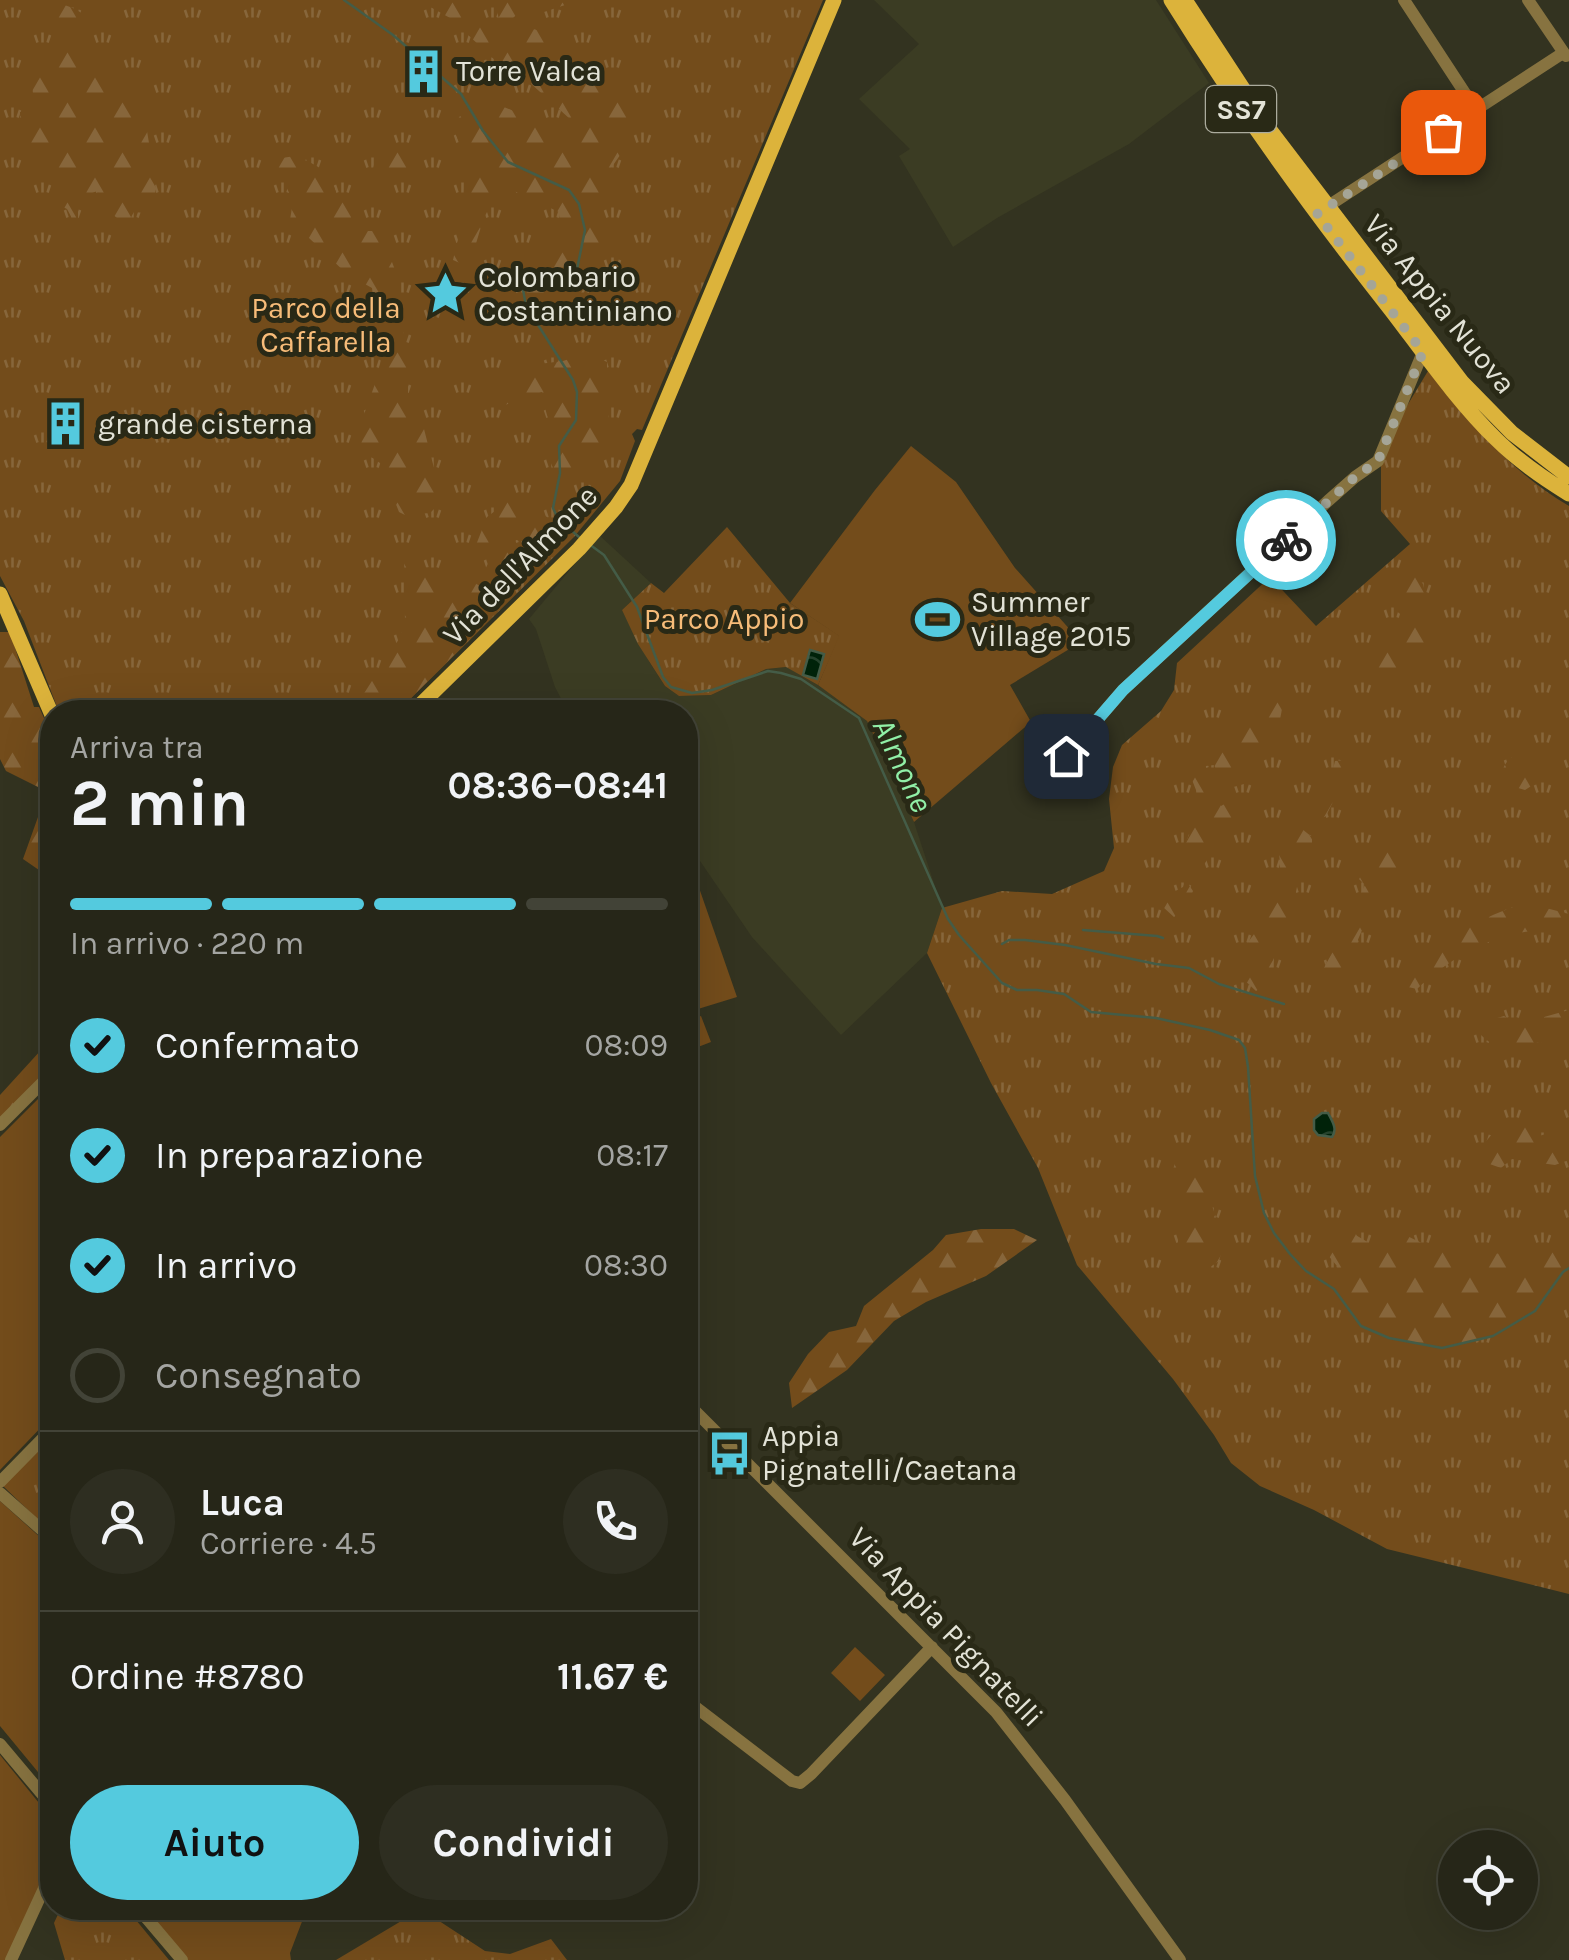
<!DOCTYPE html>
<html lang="it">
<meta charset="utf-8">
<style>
body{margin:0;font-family:Karla,sans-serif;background:#2e2e21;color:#f1f3f6;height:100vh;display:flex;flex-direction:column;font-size:38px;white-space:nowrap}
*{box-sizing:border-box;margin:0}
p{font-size:32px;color:#a4a5a2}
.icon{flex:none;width:55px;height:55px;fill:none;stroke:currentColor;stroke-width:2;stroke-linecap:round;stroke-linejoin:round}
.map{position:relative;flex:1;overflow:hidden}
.side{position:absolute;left:40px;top:700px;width:658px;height:1220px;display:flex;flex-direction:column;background:#262618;border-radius:40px;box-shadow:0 10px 40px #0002,0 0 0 2px #424337}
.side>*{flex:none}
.controls{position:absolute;left:1438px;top:1830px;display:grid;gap:20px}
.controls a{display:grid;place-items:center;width:100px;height:100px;border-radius:50%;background:#262618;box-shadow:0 10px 40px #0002,0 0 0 2px #424337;font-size:50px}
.pin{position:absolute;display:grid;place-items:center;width:85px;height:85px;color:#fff;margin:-42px;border-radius:20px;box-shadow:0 5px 15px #0006}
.courier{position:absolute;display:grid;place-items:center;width:100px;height:100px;margin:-50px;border:8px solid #54cade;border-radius:50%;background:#fff;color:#222;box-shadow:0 2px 12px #0007}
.overview em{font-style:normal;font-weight:700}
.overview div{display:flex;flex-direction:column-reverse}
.overview{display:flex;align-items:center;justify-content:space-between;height:170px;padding:0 30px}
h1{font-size:65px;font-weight:700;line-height:75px}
.bar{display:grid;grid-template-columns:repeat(4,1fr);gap:15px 10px;align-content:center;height:120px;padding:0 30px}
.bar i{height:12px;border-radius:8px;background:#424337}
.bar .current{background:#54cade}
.bar p{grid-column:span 4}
.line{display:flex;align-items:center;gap:25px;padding:0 30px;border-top:2px solid #424337}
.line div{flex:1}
.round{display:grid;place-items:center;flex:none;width:105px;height:105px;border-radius:52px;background:#2e2e21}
ol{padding:0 30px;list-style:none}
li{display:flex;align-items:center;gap:30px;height:110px}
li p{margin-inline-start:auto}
li .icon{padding:10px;border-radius:50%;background:#54cade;color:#111;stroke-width:4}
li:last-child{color:#a4a5a2}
li i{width:55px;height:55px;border:5px solid #424337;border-radius:50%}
.action{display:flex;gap:20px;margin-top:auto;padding:20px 30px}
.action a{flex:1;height:115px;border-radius:60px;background:#54cade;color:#111;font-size:40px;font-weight:700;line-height:115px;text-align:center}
.action a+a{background:#2e2e21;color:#f1f3f6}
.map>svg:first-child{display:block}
</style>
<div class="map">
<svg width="1569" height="1960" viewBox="0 0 1569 1960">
<defs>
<pattern id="grass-tufts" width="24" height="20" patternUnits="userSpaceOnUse" patternTransform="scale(2.5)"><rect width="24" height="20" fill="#734c1b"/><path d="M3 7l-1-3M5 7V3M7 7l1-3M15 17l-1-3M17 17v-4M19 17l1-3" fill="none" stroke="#87663b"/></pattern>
<pattern id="forest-firs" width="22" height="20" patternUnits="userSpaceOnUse" patternTransform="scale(2.5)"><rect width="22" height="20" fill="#734c1b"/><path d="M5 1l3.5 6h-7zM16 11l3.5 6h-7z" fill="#87663b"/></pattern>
<pattern id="water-waves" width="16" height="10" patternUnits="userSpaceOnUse" patternTransform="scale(2.5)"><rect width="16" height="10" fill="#002209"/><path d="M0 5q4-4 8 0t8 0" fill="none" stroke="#25422c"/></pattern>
</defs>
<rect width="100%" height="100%" fill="#333320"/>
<!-- built -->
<path fill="#3b3c23" d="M 874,0 L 1156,0 L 1209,83 L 1129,144 L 997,218 L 953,247 L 899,156 L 910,149 L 859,99 L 919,44 Z
M 599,535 L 651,583 L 622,610 L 650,663 L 665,686 L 679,696 L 711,695 L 766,669 L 787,667 L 828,691 L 867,721 L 914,822 L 942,908 L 927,953 L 841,1035 L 752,937 L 685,839 L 685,712 L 568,712 L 555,687 L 536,629 L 529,619 Z"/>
<!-- grass -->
<path fill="url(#grass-tufts)" d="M 0,0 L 823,0 L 642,430 L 637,429 L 632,434 L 635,441 L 620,481 L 574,537 L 397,712 L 59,712 L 24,621 L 0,576 Z
M 1428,371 C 1469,422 1512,473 1569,506 L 1569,1594 L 1387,1549 L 1314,1510 L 1260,1486 L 1231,1463 L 1214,1435 L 1173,1379 L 1077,1265 L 1038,1168 L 991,1083 L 927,953 L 942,908 L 1002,891 L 1052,894 L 1104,871 L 1114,848 L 1109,799 L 1113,767 L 1122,745 L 1161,711 L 1174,690 L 1177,663 L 1270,577 L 1316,626 L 1410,544 L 1381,511 L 1381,466 L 1393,429 Z
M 727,527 L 790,603 L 840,636 L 818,685 L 786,667 L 766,669 L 711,695 L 679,696 L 665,686 L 638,644 L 622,610 L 651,583 L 664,593 Z
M 52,1435 L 52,1533 L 3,1486 Z
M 61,1908 L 126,1908 L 169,1960 L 65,1960 L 54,1923 Z
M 430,1915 L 485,1951 L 510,1954 L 551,1939 L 567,1960 L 336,1960 L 403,1920 Z"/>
<!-- forest -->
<path fill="url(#forest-firs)" d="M 8,0 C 34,0 90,0 89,29 L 62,23 Z
M 418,0 C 456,0 477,1 497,36 C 521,25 529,24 552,38 L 556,56 L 565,74 L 583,79 L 603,79 L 614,96 L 627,103 L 632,113 L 627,145 L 607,174 L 606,191 L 602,209 L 605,239 L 597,278 L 583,293 L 571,298 L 563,309 C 531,316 529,304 524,277 L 549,234 L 560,227 L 559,212 L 497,183 L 492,186 L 493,200 L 483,220 L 472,257 L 462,264 L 453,260 L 463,219 L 465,156 L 456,135 L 459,117 C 466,113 474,108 482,106 C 504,99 531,123 551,130 L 570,119 L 518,72 L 497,62 L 450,18 Z
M 501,0 L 600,0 L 565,5 L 544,12 L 526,6 L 513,18 L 499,19 L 496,8 Z
M 61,36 L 91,54 L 121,79 L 143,107 L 155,179 L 156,214 L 134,212 L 127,224 L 123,223 L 111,213 L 108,219 L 101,220 L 96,207 L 100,195 L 97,191 L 90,194 L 85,204 L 78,206 L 78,220 L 75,224 L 67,209 L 61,206 L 60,190 L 63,184 L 57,183 L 48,168 L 41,170 L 33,178 L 27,173 L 23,163 L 28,157 L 27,149 L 20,144 L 20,112 L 30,112 L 36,104 C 32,97 34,89 30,81 L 38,67 L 40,54 Z
M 380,141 L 405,147 L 412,165 L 393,185 L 383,184 L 372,173 Z
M 295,156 C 320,166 330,171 338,198 L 348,194 L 355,198 L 351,220 L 362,231 L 373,231 L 383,238 L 401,286 L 401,318 L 408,355 L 408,425 L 424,429 L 435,472 L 447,496 L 430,513 L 405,515 L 399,512 L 380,463 L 361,450 L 362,420 L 380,370 L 382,340 L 376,322 L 372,288 L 347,274 L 290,220 L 293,201 L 276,165 L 282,158 Z
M 588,353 L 607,362 L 607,406 L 612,439 L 579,478 L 555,472 L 542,444 L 558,435 C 547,423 545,408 542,392 L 496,408 L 486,402 L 531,365 L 563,361 Z
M 515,496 L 550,519 L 566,537 L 558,549 L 516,540 L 512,546 L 539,558 L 533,573 L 507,584 L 483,574 L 492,555 L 476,545 L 487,517 Z
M 404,545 C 415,548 420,558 424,567 L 458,573 L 505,601 L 502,607 L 397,712 L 352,712 L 399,639 L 405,621 Z
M 1403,569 L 1414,573 L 1423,584 L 1435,634 L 1431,651 L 1390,698 L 1378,701 L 1371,682 L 1379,658 L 1408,627 L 1407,618 C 1387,608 1391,599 1393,579 Z
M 0,632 L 10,632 L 34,707 L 39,707 L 52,736 L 52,809 L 42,789 L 6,771 L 0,759 Z
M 1280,699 L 1283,701 C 1280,726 1277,737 1254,750 L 1251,772 L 1244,784 L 1230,788 L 1219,776 L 1214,765 L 1206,766 L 1202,774 L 1205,783 L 1214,786 L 1221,806 L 1228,802 L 1243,805 L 1249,813 L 1247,822 L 1240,827 L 1223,831 L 1214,826 L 1211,831 C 1218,855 1201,866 1189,885 L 1193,891 L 1187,907 L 1174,917 L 1163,907 L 1162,898 L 1183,887 L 1189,872 L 1181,852 L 1189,835 L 1199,821 L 1196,790 L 1185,762 L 1192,751 C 1208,746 1225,740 1240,731 C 1254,721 1262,705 1280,699 Z
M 1530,753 L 1540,768 L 1536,783 L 1525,790 L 1508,785 L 1502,772 C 1507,757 1514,754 1530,753 Z
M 1346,760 L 1349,769 L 1326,816 L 1316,822 L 1311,815 L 1312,804 L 1328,790 L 1335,761 Z
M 38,817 L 52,827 L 52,879 L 23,859 Z
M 1289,829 L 1302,829 L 1312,837 L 1312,851 L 1302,863 L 1293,906 L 1276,945 L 1270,982 L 1256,991 L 1239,975 L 1243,949 L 1260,926 L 1260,894 C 1288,873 1279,866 1277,835 Z
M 1384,836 L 1403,846 L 1411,865 L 1403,890 L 1376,897 L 1335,994 L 1319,991 L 1319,978 L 1365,885 L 1354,874 L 1360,848 Z
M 1519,905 L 1542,907 L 1569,914 L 1569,936 C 1519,917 1453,954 1417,989 L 1408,987 L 1409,976 C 1447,941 1469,922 1519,905 Z
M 1569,1010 L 1569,1053 L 1560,1055 L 1540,1042 C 1511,1050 1500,1055 1478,1032 L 1484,1022 L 1504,1016 L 1522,1027 L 1542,1030 L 1544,1017 Z
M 52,1038 L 52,1067 L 0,1120 L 0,1095 Z
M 1569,1120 L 1569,1160 L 1555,1165 L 1512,1159 L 1501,1168 L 1481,1161 L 1482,1146 L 1493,1133 L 1510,1133 L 1532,1123 L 1539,1136 L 1546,1134 L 1545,1122 Z
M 1177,1157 L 1192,1157 L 1205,1168 L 1206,1188 L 1224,1241 L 1219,1261 L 1203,1272 L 1185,1266 L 1178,1256 L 1178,1208 L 1171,1176 Z
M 981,1229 L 1014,1229 L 1037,1240 L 986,1276 L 926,1302 L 894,1321 L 847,1370 L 792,1408 L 789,1383 L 808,1354 L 829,1332 L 856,1326 L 864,1306 L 933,1250 L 946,1235 Z
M 1347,1230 L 1371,1244 L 1403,1234 L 1430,1247 L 1513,1255 L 1540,1254 L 1569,1239 L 1569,1268 L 1563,1273 L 1535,1311 L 1493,1336 L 1442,1348 L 1389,1338 L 1361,1326 L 1349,1310 L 1347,1278 L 1327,1254 Z"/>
<!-- garden -->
<path fill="#734c1b" d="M 911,446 L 956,482 L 1015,568 L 1081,642 L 1010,685 L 1031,722 L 914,822 L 867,721 L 818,685 L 839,636 L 790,603 L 875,490 Z
M 689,859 L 737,997 L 685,1013 L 685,860 Z
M 701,1016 L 711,1042 L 685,1052 L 685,1021 Z
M 52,1085 L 52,1416 L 0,1470 L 0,1137 Z
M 0,1501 L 52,1548 L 52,1789 L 0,1726 Z
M 855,1647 L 885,1675 L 860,1701 L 831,1673 Z
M 0,1755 L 52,1819 L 52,1860 L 7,1960 L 0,1960 Z
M 141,1908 L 293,1908 L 303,1919 L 290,1953 L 291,1960 L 186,1960 Z"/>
<!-- water -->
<path fill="url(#water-waves)" stroke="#445c47" stroke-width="2.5" d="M 810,650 L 824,654 L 817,679 L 803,675 Z
M 1322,1113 L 1328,1113 C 1332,1121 1338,1129 1332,1137 L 1318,1135 L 1314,1130 L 1314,1119 Z"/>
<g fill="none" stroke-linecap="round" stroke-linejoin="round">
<!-- stream -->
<path stroke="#445c47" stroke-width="2.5" d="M 344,0 L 393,35 L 461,94 L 483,131 L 508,162 L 569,190 L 579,204 L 585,230 L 577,269 L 568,278 L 528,274 L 521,278 L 526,306 L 573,380 L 577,392 L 576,420 L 559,446 L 560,473 L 553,508 L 558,519 L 579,537
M 589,544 L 604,555 L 637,607 L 663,677 L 671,687 L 692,693 L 712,690 L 768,671 L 781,673 L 801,679 L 859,718 L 948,919 L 959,935 L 1002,983 L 1017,990 L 1037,990 L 1064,994 L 1091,1012 L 1156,1018 L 1210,1030 L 1239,1040 L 1245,1048 L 1248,1067 L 1255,1176 L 1264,1213 L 1274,1233 L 1290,1254 L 1306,1271 L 1334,1289 L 1361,1326 L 1389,1338 L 1442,1348 L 1493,1336 L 1535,1311 L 1563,1272 L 1569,1268
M 1083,930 L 1157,936 L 1163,938
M 1002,944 L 1009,940 L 1025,940 L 1065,945 L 1156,964 L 1189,968 L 1219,984 L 1284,1004"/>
<!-- minor -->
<path stroke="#877340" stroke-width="12" d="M 1404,0 L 1476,110
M 1528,0 L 1566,56
M 1322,210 L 1563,53
M 1066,756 L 1123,690 L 1329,500 L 1355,477 L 1378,461 L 1423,352
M 0,1125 L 52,1073
M 685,1401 L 996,1712 L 1065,1800 L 1180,1960
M 0,1482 L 52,1429
M 0,1493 L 52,1539
M 685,1699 L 792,1781 L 800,1783 L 811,1774 L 932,1647
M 0,1744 L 52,1806
M 138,1908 L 182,1960
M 11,1960 L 52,1871"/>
<!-- major -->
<path stroke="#dcb33b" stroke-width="15" d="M 1171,0 C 1238,108 1312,210 1391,310 C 1424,353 1457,401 1496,439 C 1518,461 1543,478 1569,494
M 1185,0 L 1270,130 L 1462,382 L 1512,433 L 1569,477
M 0,594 L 52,715
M 413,712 L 579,549 L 616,507 L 631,485 L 834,0"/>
</g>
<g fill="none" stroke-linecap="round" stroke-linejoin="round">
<!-- done -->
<path stroke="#a5a597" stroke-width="10" stroke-dasharray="0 18" d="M 1286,540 L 1355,477 L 1378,461 L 1423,352 L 1317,214 L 1443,132"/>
<!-- route -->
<path stroke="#54cade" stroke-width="12" d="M 1066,756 L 1123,690 L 1286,540"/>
</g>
<!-- icons -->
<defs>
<symbol id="building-bare" viewBox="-9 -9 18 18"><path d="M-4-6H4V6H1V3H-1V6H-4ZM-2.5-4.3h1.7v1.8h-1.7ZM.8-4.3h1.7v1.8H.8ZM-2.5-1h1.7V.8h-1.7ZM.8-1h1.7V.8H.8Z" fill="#54cade" stroke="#292916" stroke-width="2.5" paint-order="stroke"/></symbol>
<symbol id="sight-bare" viewBox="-9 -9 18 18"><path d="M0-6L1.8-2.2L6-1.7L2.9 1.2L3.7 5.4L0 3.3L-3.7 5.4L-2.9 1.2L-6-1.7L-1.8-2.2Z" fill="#54cade" stroke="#292916" stroke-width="2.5" paint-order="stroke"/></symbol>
<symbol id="stadium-bare" viewBox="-9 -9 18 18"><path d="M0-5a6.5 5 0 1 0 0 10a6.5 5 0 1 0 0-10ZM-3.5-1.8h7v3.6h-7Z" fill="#54cade" stroke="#292916" stroke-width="2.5" paint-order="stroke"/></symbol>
<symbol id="bus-bare" viewBox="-9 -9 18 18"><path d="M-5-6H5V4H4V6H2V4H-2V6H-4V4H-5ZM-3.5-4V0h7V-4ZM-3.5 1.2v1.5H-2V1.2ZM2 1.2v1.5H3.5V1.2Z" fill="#54cade" stroke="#292916" stroke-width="2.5" paint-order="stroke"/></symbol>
</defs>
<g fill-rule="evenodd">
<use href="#building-bare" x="392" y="40" width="63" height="63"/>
<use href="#sight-bare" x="414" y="262" width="63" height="63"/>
<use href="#building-bare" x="34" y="392" width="63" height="63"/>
<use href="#stadium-bare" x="906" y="588" width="63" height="63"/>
<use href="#bus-bare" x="698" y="1422" width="63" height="63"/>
</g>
<g text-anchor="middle" stroke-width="10" stroke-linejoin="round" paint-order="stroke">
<!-- shield labels -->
<rect fill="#292916" stroke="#abab9d" stroke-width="2.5" x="1206" y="86" width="70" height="46" rx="8"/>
<g font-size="28" font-weight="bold" fill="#e3e3d7">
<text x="1241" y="119">SS7</text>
</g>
<!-- poi labels -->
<g font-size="30" fill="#e3e3d7" stroke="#292916" text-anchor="start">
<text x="456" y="81">Torre Valca</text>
<text x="478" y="287">Colombario<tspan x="478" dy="34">Costantiniano</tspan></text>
<text x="98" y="434">grande cisterna</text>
<text x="971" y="612">Summer<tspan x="971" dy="34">Village 2015</tspan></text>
<text x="762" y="1446">Appia<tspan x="762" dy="34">Pignatelli/Caetana</tspan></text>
</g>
<!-- street labels -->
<g font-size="30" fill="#e3e3d7" stroke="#292916">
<text transform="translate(1440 304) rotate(51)" y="10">Via Appia Nuova</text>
<text transform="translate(520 565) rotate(-46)" y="10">Via dell'Almone</text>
<text transform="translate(946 1627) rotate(46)" y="10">Via Appia Pignatelli</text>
</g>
<!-- park labels -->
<g font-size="30" fill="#f7bc79" stroke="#292916">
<text x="326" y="318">Parco della<tspan x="326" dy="34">Caffarella</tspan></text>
<text x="724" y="629">Parco Appio</text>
</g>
<!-- water labels -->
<g font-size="32" font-style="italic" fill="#91efa7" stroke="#292916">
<text transform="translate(903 765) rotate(65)" y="11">Almone</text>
</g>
</g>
</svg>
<div class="controls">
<a><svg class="icon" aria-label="locate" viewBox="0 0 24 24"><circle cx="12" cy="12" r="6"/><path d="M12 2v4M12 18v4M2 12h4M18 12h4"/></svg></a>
</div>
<div class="pin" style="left:1443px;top:132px;background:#ea580c"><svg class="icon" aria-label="bag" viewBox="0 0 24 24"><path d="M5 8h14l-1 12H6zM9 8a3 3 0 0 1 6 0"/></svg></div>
<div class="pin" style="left:1066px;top:756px;background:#1f2937"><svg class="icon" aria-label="home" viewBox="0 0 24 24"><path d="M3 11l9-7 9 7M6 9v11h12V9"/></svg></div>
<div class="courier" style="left:1286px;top:540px"><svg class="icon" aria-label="bike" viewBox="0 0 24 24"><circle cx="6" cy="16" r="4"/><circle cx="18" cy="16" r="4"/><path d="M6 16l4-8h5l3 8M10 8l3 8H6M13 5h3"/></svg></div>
<section class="side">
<div class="overview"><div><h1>2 min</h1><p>Arriva tra</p></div><em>08:36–08:41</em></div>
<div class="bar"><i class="current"></i><i class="current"></i><i class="current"></i><i></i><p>In arrivo · 220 m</p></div>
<ol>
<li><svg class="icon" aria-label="check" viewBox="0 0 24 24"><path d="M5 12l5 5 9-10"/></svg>Confermato<p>08:09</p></li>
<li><svg class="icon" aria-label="check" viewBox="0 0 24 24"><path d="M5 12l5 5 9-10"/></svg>In preparazione<p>08:17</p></li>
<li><svg class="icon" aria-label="check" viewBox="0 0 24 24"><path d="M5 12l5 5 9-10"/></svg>In arrivo<p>08:30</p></li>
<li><i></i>Consegnato</li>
</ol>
<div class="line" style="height:180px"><a class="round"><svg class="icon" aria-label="person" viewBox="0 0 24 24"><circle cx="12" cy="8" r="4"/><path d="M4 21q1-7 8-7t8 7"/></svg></a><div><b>Luca</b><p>Corriere · 4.5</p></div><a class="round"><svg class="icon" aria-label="phone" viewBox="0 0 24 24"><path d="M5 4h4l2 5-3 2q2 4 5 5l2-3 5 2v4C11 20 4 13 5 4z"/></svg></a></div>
<div class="line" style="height:130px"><div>Ordine #8780</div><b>11.67 €</b></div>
<div class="action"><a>Aiuto</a><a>Condividi</a></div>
</section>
</div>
